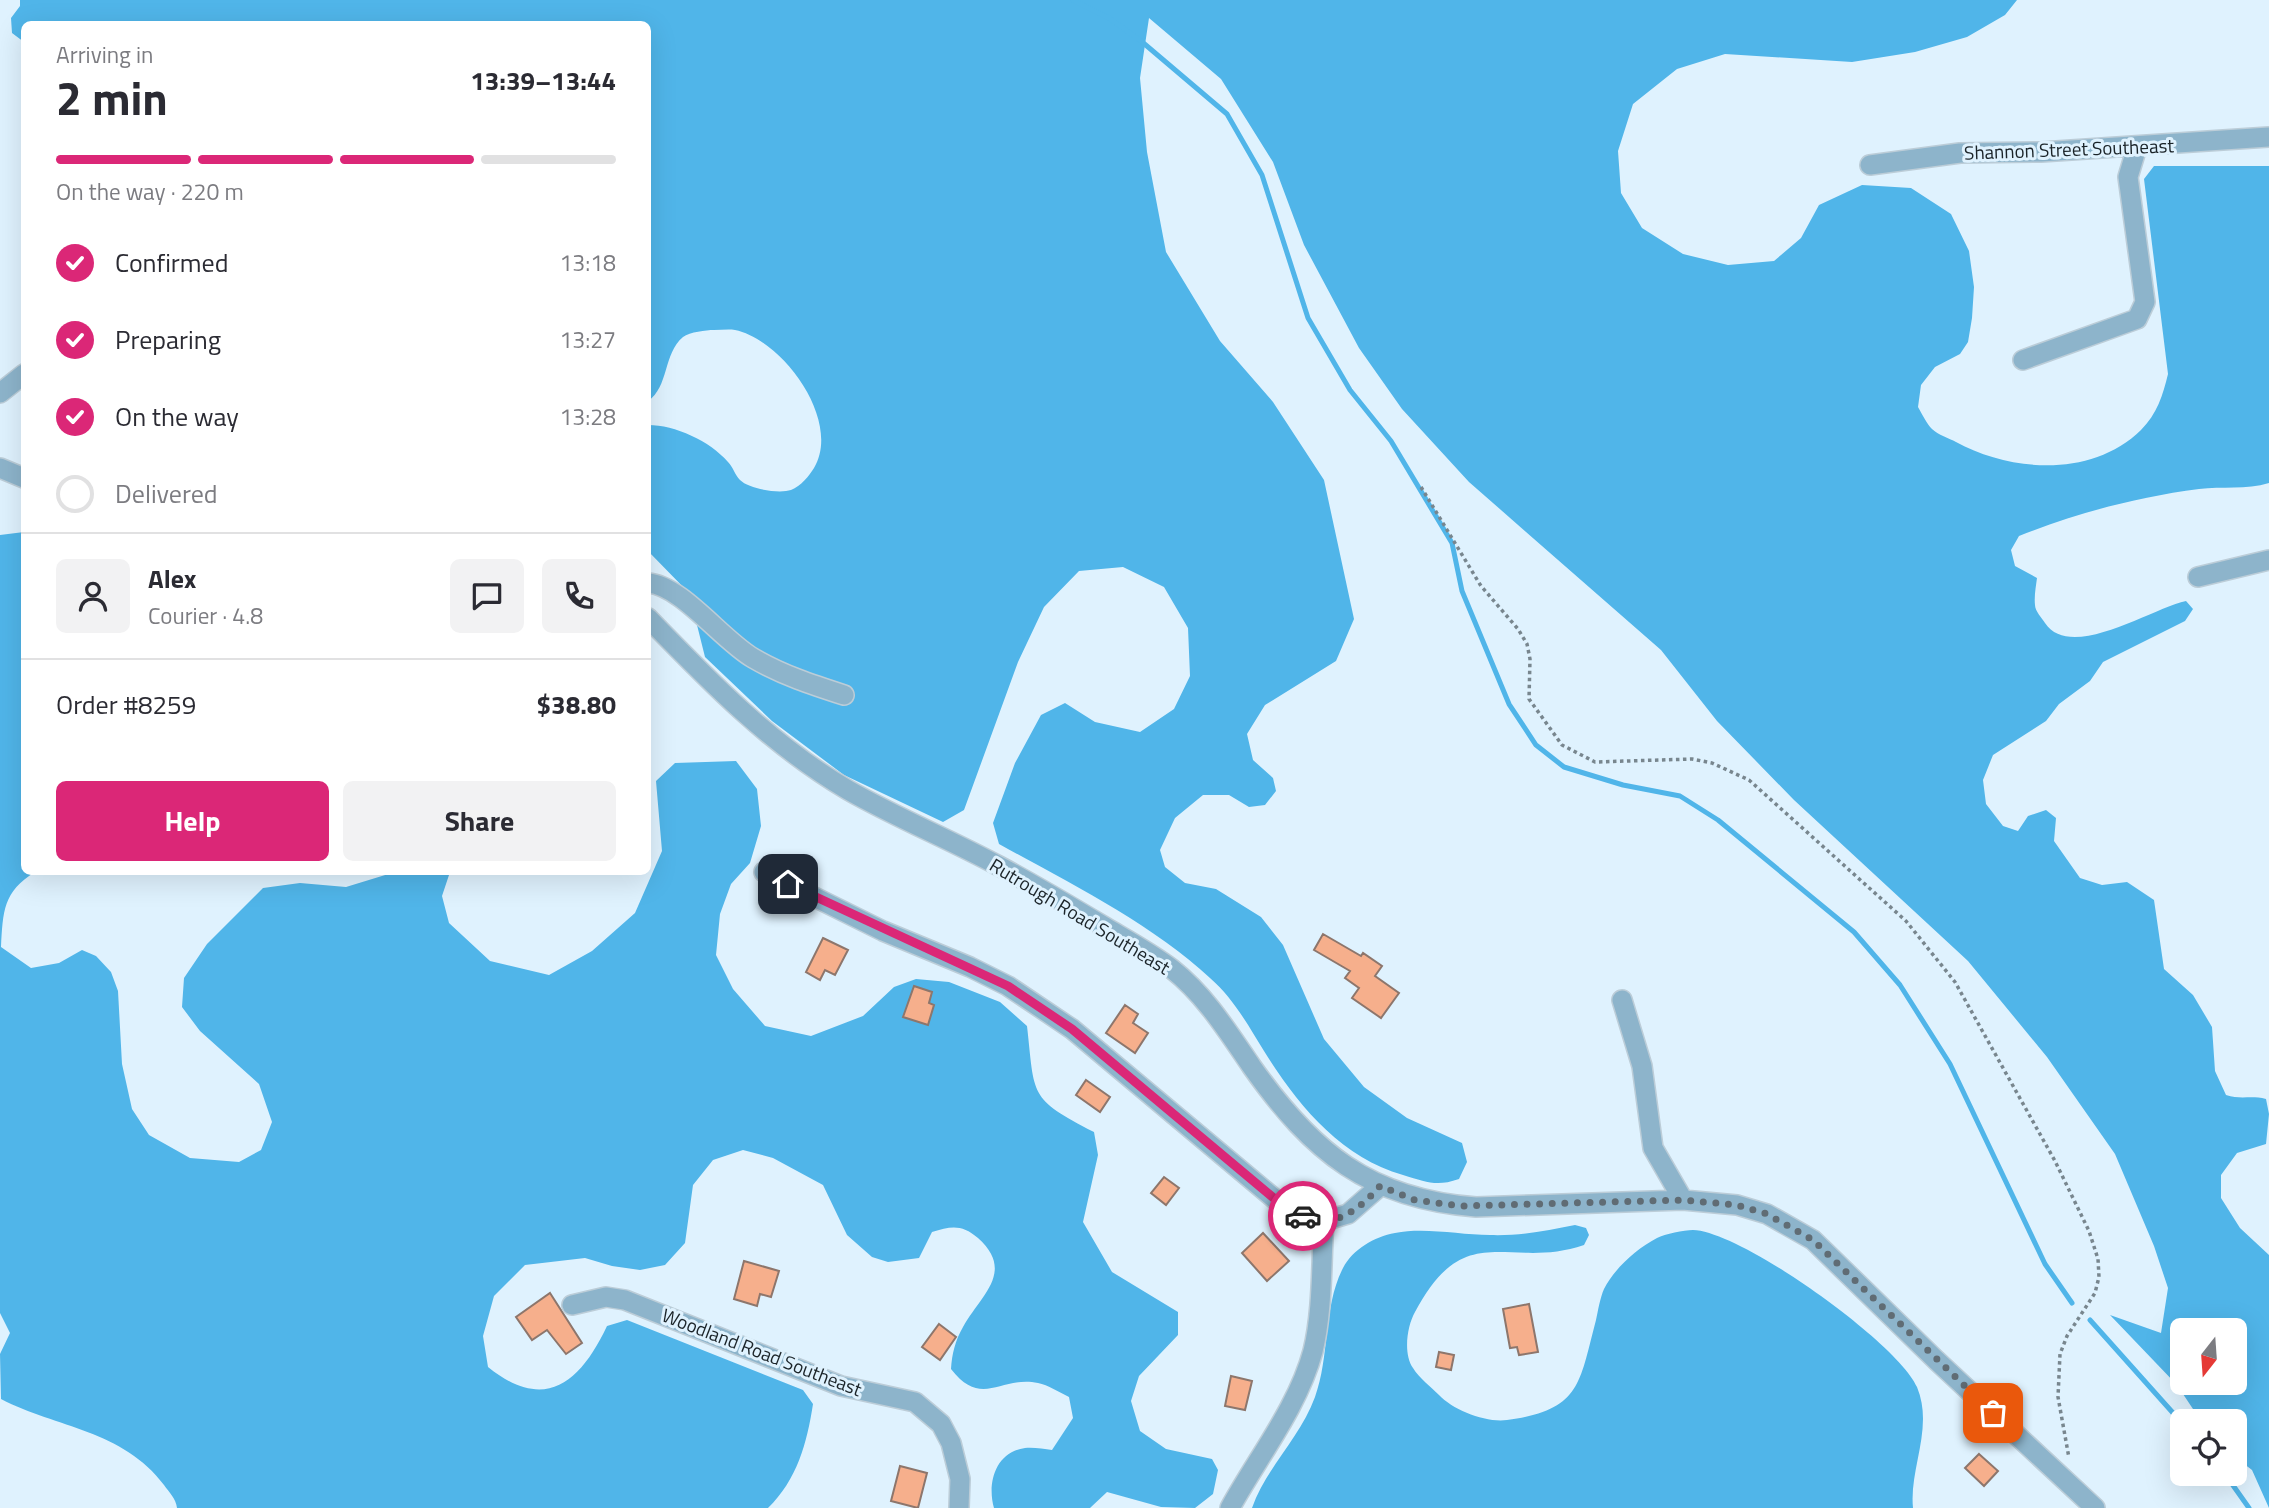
<!DOCTYPE html>
<meta charset="utf-8">
<style>
body{margin:0;font-family:"Titillium Web",sans-serif;background:#f2f2f3;color:#2b2b33;height:100vh;display:flex;flex-direction:column;font-size:26px;white-space:nowrap}
*{box-sizing:border-box;margin:0}
p{font-size:23px;color:#7c7c81}
.icon{flex:none;width:38px;height:38px;fill:none;stroke:currentColor;stroke-width:2;stroke-linecap:round;stroke-linejoin:round}
.map{position:relative;flex:1;overflow:hidden}
.sheet{position:absolute;left:21px;top:21px;width:630px;height:854px;display:flex;flex-direction:column;background:#fff;border-radius:10px;box-shadow:0 7px 28px #0002}
.sheet>*{flex:none}
.needle{width:46px;rotate:197deg}
.buttons{position:absolute;left:2170px;top:1318px;display:grid;gap:14px}
.buttons a{display:grid;place-items:center;width:77px;height:77px;border-radius:10px;background:#fff;box-shadow:0 7px 28px #0002;font-size:35px}
.pin{position:absolute;display:grid;place-items:center;width:60px;height:60px;color:#fff;margin:-30px;border-radius:14px;box-shadow:0 4px 10px #0006}
.courier{position:absolute;display:grid;place-items:center;width:70px;height:70px;margin:-35px;border:5px solid #db2777;border-radius:50%;background:#fff;color:#222;box-shadow:0 2px 9px #0007}
.head em{font-style:normal;font-weight:700}
.head div{display:flex;flex-direction:column-reverse}
.head{display:flex;align-items:center;justify-content:space-between;height:119px;padding:0 35px}
h1{font-size:46px;font-weight:700;line-height:52px}
.bar{display:grid;grid-template-columns:repeat(4,1fr);gap:10px 7px;align-content:center;height:84px;padding:0 35px}
.bar i{height:9px;border-radius:5px;background:#e1e1e2}
.bar .selected{background:#db2777}
.bar p{grid-column:span 4}
.line{display:flex;align-items:center;gap:18px;padding:0 35px;border-top:2px solid #e1e1e2}
.line div{flex:1}
.round{display:grid;place-items:center;flex:none;width:74px;height:74px;border-radius:10px;background:#f2f2f3}
ol{padding:0 35px;list-style:none}
li{display:flex;align-items:center;gap:21px;height:77px}
li p{margin-inline-start:auto}
li .icon{padding:7px;border-radius:50%;background:#db2777;color:#fff;stroke-width:4}
li:last-child{color:#7c7c81}
li i{width:38px;height:38px;border:4px solid #e1e1e2;border-radius:50%}
.button{display:flex;gap:14px;margin-top:auto;padding:14px 35px}
.button a{flex:1;height:80px;border-radius:10px;background:#db2777;color:#fff;font-size:28px;font-weight:700;line-height:80px;text-align:center}
.button a+a{background:#f2f2f3;color:#2b2b33}
.map>svg:first-child{display:block}
</style>
<div class="map">
<svg width="2269" height="1508" viewBox="0 0 2269 1508">
<rect width="100%" height="100%" fill="#dff2fe"/>
<!-- forest -->
<path fill="#50b5e9" fill-rule="evenodd" d="M 20,0 L 2017,0 L 2005,15 L 1967,37 L 1915,52 L 1852,62 L 1725,54 L 1677,69 L 1633,104 L 1618,151 L 1621,193 L 1642,228 L 1683,254 L 1728,265 L 1774,261 L 1801,238 L 1819,205 L 1862,185 L 1911,188 L 1951,214 L 1969,251 L 1974,287 L 1972,318 L 1968,342 L 1960,354 L 1935,367 L 1921,385 L 1918,407 C 1922,414 1927,424 1932,429 C 1938,435 1949,438 1956,442 C 2011,472 2092,478 2141,430 C 2157,414 2163,395 2168,374 L 2144,179 L 2154,166 L 2269,166 L 2269,483 C 2246,490 2222,486 2199,489 C 2137,497 2077,513 2019,536 L 2011,550 L 2015,566 L 2037,578 C 2036,586 2034,596 2035,605 C 2035,611 2042,618 2045,623 C 2071,662 2152,608 2186,601 L 2193,609 L 2185,621 L 2103,662 L 2090,681 L 2059,704 L 2046,721 L 1993,755 L 1983,780 L 1986,804 L 2003,826 L 2018,831 L 2028,816 L 2046,810 L 2056,818 L 2054,841 L 2080,878 L 2102,885 L 2127,882 L 2154,900 L 2164,969 L 2193,995 L 2212,1027 L 2215,1071 L 2226,1095 C 2241,1100 2251,1095 2266,1099 L 2269,1114 L 2266,1144 L 2237,1153 L 2221,1175 L 2221,1198 L 2240,1228 L 2269,1255 L 2269,1508 L 2252,1470 L 2235,1457 L 2235,1421 L 2201,1421 L 2177,1385 L 2110,1315 L 2161,1333 L 2168,1288 L 2154,1246 L 2115,1154 L 2047,1057 L 1968,961 L 1794,800 L 1717,721 L 1661,650 L 1469,482 L 1402,409 L 1359,348 L 1304,245 L 1273,162 L 1221,79 L 1149,18 L 1140,78 L 1147,152 L 1166,252 L 1220,341 L 1273,402 L 1324,480 L 1354,619 L 1336,661 L 1265,705 L 1247,734 L 1253,760 L 1273,778 L 1276,791 L 1265,805 L 1249,807 L 1229,795 L 1203,795 L 1175,818 L 1160,850 L 1165,867 L 1185,883 L 1216,889 L 1261,917 L 1283,945 L 1324,1039 L 1364,1087 L 1407,1118 L 1462,1143 L 1467,1162 L 1459,1179 C 1436,1187 1427,1182 1403,1175 C 1340,1157 1297,1104 1264,1051 C 1248,1025 1233,998 1210,978 C 1152,924 1068,882 999,844 L 993,823 L 1015,763 L 1041,715 L 1065,703 L 1095,722 L 1140,732 L 1174,709 L 1190,676 L 1188,628 L 1164,587 L 1123,567 L 1079,571 L 1044,607 L 1018,662 L 964,810 L 943,822 L 844,775 L 772,721 L 705,657 L 689,593 L 648,551 L 648,425 C 675,425 710,441 728,462 C 733,467 735,475 740,480 C 749,489 779,494 791,490 C 801,486 809,476 814,468 C 842,421 783,340 735,330 C 729,329 721,330 714,330 C 706,330 690,332 683,337 C 663,354 669,387 648,401 L 648,24 L 24,24 L 24,42 L 12,33 L 11,18 L 20,6 ZM 2182,1330 L 2235,1330 L 2235,1382 L 2182,1382 Z
M 24,532 L 24,872 L 35,872 C 3,892 3,911 1,947 L 31,968 L 59,963 L 82,950 L 96,956 L 111,972 L 118,991 L 122,1064 L 132,1109 L 149,1135 L 190,1158 L 239,1162 L 261,1150 L 272,1122 L 259,1084 L 200,1031 L 182,1007 L 184,978 L 207,944 L 263,888 L 300,883 L 346,887 L 395,872 L 450,872 L 442,896 L 449,923 L 490,961 L 549,975 L 592,951 L 635,913 L 662,851 L 656,781 L 675,763 L 736,761 L 757,789 L 761,826 L 750,863 L 731,884 L 720,914 L 716,955 L 733,989 L 765,1026 L 811,1036 L 863,1016 L 894,987 L 916,979 L 949,982 L 1000,1002 L 1027,1026 C 1035,1096 1028,1098 1094,1132 L 1098,1155 L 1083,1222 L 1112,1272 L 1178,1312 L 1178,1335 L 1139,1376 L 1131,1401 L 1140,1431 L 1166,1449 L 1212,1459 L 1218,1470 L 1213,1494 L 1195,1508 L 1161,1507 L 1107,1492 L 1090,1508 L 994,1508 C 987,1484 995,1452 1025,1448 C 1033,1447 1044,1449 1052,1450 L 1073,1418 L 1069,1397 C 1059,1392 1048,1385 1038,1383 C 1001,1375 982,1409 951,1369 C 952,1354 955,1341 963,1327 C 980,1296 1016,1272 978,1238 C 962,1224 951,1226 932,1232 L 919,1258 L 888,1262 L 872,1257 L 847,1235 L 823,1185 L 773,1158 L 743,1150 L 713,1160 L 693,1185 L 685,1243 L 665,1265 L 640,1270 L 612,1266 L 585,1258 L 525,1265 L 494,1296 L 483,1336 L 488,1367 C 545,1413 580,1383 607,1326 L 627,1320 L 803,1390 L 813,1404 C 807,1443 797,1480 768,1508 L 177,1508 C 176,1499 169,1492 164,1485 C 123,1430 57,1428 1,1399 L 0,1354 L 10,1333 L 0,1313 L 0,535 Z
M 1575,1225 L 1586,1228 L 1589,1235 L 1584,1245 C 1508,1271 1466,1216 1415,1312 C 1407,1326 1403,1354 1413,1368 C 1419,1378 1431,1387 1439,1395 C 1453,1410 1486,1423 1507,1420 C 1581,1410 1579,1384 1596,1320 C 1598,1311 1600,1298 1604,1289 C 1615,1268 1636,1249 1657,1238 C 1665,1234 1684,1230 1693,1230 C 1741,1231 1898,1343 1917,1387 C 1934,1428 1909,1468 1913,1508 L 1252,1508 C 1266,1468 1300,1438 1315,1397 C 1330,1356 1323,1307 1343,1268 C 1353,1249 1374,1237 1395,1233 C 1425,1227 1460,1235 1490,1235 C 1519,1236 1546,1231 1575,1225 Z"/>
<g fill="none" stroke-linecap="round" stroke-linejoin="round">
<!-- stream -->
<path stroke="#50b5e9" stroke-width="5" d="M 1073,0 L 1109,18 L 1141,41 L 1227,114 L 1262,175 L 1308,318 L 1350,390 L 1391,441 L 1452,543 L 1462,591 L 1509,704 L 1536,745 L 1564,767 L 1623,785 L 1680,796 L 1718,820 L 1854,932 L 1900,985 L 1950,1064 L 2045,1264 L 2072,1303
M 2090,1320 L 2182,1423
M 2225,1474 L 2249,1508"/>
</g>
<!-- building -->
<path fill="#f6af8c" stroke="#8d766c" stroke-width="2" d="M 1323,934 L 1361,956 L 1363,953 L 1382,966 L 1375,976 L 1399,993 L 1381,1018 L 1352,998 L 1359,988 L 1345,978 L 1350,971 L 1314,950 Z
M 823,938 L 848,950 L 835,975 L 825,970 L 820,980 L 806,972 Z
M 914,986 L 932,992 L 929,1003 L 934,1005 L 928,1025 L 903,1017 Z
M 1125,1005 L 1138,1014 L 1133,1023 L 1148,1033 L 1135,1053 L 1106,1033 Z
M 1086,1080 L 1110,1097 L 1100,1112 L 1076,1095 Z
M 1164,1177 L 1179,1188 L 1166,1205 L 1151,1193 Z
M 1263,1233 L 1289,1261 L 1267,1281 L 1242,1253 Z
M 744,1261 L 779,1271 L 771,1297 L 760,1294 L 757,1306 L 734,1299 Z
M 550,1293 L 582,1343 L 566,1354 L 547,1330 L 532,1340 L 516,1317 Z
M 1529,1304 L 1538,1352 L 1519,1355 L 1517,1347 L 1510,1348 L 1503,1309 Z
M 939,1324 L 956,1337 L 940,1360 L 922,1347 Z
M 1439,1352 L 1454,1355 L 1451,1370 L 1436,1367 Z
M 1231,1376 L 1252,1381 L 1245,1410 L 1225,1406 Z
M 1979,1454 L 1998,1471 L 1984,1486 L 1965,1468 Z
M 900,1466 L 927,1473 L 918,1508 L 891,1501 Z"/>
<g fill="none" stroke-linecap="round" stroke-linejoin="round">
<defs>
<path id="minor" d="M 1870,165 L 1960,153 L 2041,152 L 2269,137
M 2023,360 L 2137,319 L 2145,302 L 2128,177 L 2137,147
M 0,393 L 24,374
M 0,468 L 24,478
M 2198,577 L 2269,560
M 648,583 C 681,585 722,640 753,658 C 782,675 813,685 844,695
M 648,618 C 710,682 770,744 848,790 C 897,818 949,839 999,866 C 1035,885 1070,906 1105,927 C 1127,940 1151,953 1172,969 C 1206,996 1228,1032 1252,1067 C 1312,1152 1369,1199 1476,1207 L 1683,1200 L 1737,1205 L 1767,1214 L 1813,1240 L 1936,1360 L 2095,1508
M 764,872 L 883,931 L 970,967 L 1008,986 L 1072,1029 L 1276,1200 L 1311,1219 L 1324,1221
M 1622,1000 L 1642,1066 L 1653,1148 L 1683,1200
M 572,1305 L 606,1297 L 625,1300 L 841,1386 L 915,1402 L 941,1424 L 951,1443 L 960,1479 L 959,1508
M 1230,1508 C 1258,1457 1298,1407 1313,1351 C 1323,1310 1321,1263 1324,1221 L 1348,1214 L 1380,1186"/>
</defs>
<!-- minor casing -->
<use href="#minor" stroke="#bccdd8" stroke-width="22"/>
<!-- path -->
<path stroke="#78868e" stroke-width="3.5" stroke-dasharray="3.5 3.5" stroke-linecap="butt" d="M 1421,487 L 1481,586 L 1518,629 L 1527,644 L 1530,659 L 1529,699 L 1562,745 L 1595,762 L 1692,759 L 1712,763 L 1749,780 L 1906,921 L 1955,982 L 2055,1161 L 2089,1231 L 2098,1259 L 2099,1277 L 2095,1293 L 2067,1336 L 2060,1354 L 2058,1397 L 2069,1458"/>
<!-- minor -->
<use href="#minor" stroke="#8db4cb" stroke-width="19"/>
</g>
<g fill="none" stroke-linecap="round" stroke-linejoin="round">
<!-- done -->
<path stroke="#606c74" stroke-width="7" stroke-dasharray="0 12.6" d="M 1303,1216 C 1334,1230 1360,1209 1380,1186 L 1415,1200 L 1461,1206 L 1683,1200 L 1737,1205 L 1767,1214 L 1813,1240 L 1993,1413"/>
<!-- route -->
<path stroke="#db2777" stroke-width="9" d="M 788,884 L 1008,986 L 1072,1029 L 1276,1200 L 1303,1216"/>
</g>
<g text-anchor="middle" stroke-width="6" stroke-linejoin="round" paint-order="stroke">
<!-- street labels -->
<g font-size="19" fill="#1b2429" stroke="#dff2fe">
<text transform="translate(2069 149) rotate(-2)" y="7">Shannon Street Southeast</text>
<text transform="translate(1080 916) rotate(31)" y="7">Rutrough Road Southeast</text>
<text transform="translate(762 1352) rotate(21)" y="7">Woodland Road Southeast</text>
</g>
</g>
</svg>
<div class="buttons">
<a><svg class="needle" viewBox="-14 -14 28 28"><path d="M0-13l5 13h-10z" fill="#e53935"/><path d="M0 13l5-13h-10z" fill="#7c7c81"/></svg></a>
<a><svg class="icon" aria-label="locate" viewBox="0 0 24 24"><circle cx="12" cy="12" r="6"/><path d="M12 2v4M12 18v4M2 12h4M18 12h4"/></svg></a>
</div>
<div class="pin" style="left:1993px;top:1413px;background:#ea580c"><svg class="icon" aria-label="bag" viewBox="0 0 24 24"><path d="M5 8h14l-1 12H6zM9 8a3 3 0 0 1 6 0"/></svg></div>
<div class="pin" style="left:788px;top:884px;background:#1f2937"><svg class="icon" aria-label="home" viewBox="0 0 24 24"><path d="M3 11l9-7 9 7M6 9v11h12V9"/></svg></div>
<div class="courier" style="left:1303px;top:1216px"><svg class="icon" aria-label="car" viewBox="0 0 24 24"><path d="M5 17H2v-5l4-1 3-4h7l3 4 3 1v5h-3M9 17h6M6 11h13"/><circle cx="7" cy="17" r="2"/><circle cx="17" cy="17" r="2"/></svg></div>
<section class="sheet">
<div class="head"><div><h1>2 min</h1><p>Arriving in</p></div><em>13:39–13:44</em></div>
<div class="bar"><i class="selected"></i><i class="selected"></i><i class="selected"></i><i></i><p>On the way · 220 m</p></div>
<ol>
<li><svg class="icon" aria-label="check" viewBox="0 0 24 24"><path d="M5 12l5 5 9-10"/></svg>Confirmed<p>13:18</p></li>
<li><svg class="icon" aria-label="check" viewBox="0 0 24 24"><path d="M5 12l5 5 9-10"/></svg>Preparing<p>13:27</p></li>
<li><svg class="icon" aria-label="check" viewBox="0 0 24 24"><path d="M5 12l5 5 9-10"/></svg>On the way<p>13:28</p></li>
<li><i></i>Delivered</li>
</ol>
<div class="line" style="height:126px"><a class="round"><svg class="icon" aria-label="person" viewBox="0 0 24 24"><circle cx="12" cy="8" r="4"/><path d="M4 21q1-7 8-7t8 7"/></svg></a><div><b>Alex</b><p>Courier · 4.8</p></div><a class="round"><svg class="icon" aria-label="chat" viewBox="0 0 24 24"><path d="M4 5h16v11H9l-5 4z"/></svg></a><a class="round"><svg class="icon" aria-label="phone" viewBox="0 0 24 24"><path d="M5 4h4l2 5-3 2q2 4 5 5l2-3 5 2v4C11 20 4 13 5 4z"/></svg></a></div>
<div class="line" style="height:91px"><div>Order #8259</div><b>$38.80</b></div>
<div class="button"><a>Help</a><a>Share</a></div>
</section>
</div>
